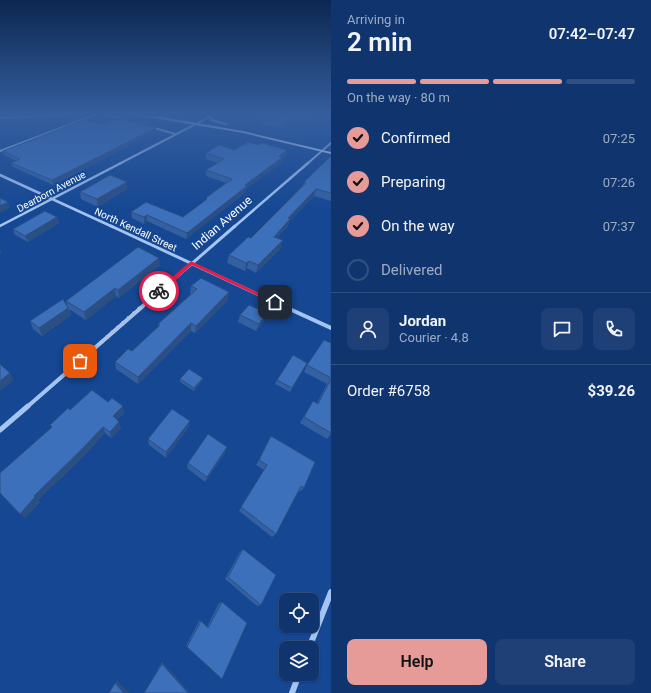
<!DOCTYPE html>
<meta charset="utf-8">
<style>
body{margin:0;font-family:Roboto,sans-serif;background:#1e4076;color:#f1f3f6;height:100vh;display:flex;flex-direction:column;font-size:15px;white-space:nowrap}
*{box-sizing:border-box;margin:0}
p{font-size:13px;color:#9cabc2}
.icon{flex:none;width:22px;height:22px;fill:none;stroke:currentColor;stroke-width:2;stroke-linecap:round;stroke-linejoin:round}
.map{position:relative;flex:1;overflow:hidden}
.side{display:flex;flex-direction:column;background:#10356e;width:320px}
.side>*{flex:none}
.buttons{position:absolute;left:279px;top:593px;display:grid;gap:8px}
.buttons a{display:grid;place-items:center;width:40px;height:40px;border-radius:8px;background:#10356e;box-shadow:0 1px 3px #0004,0 0 0 1px #305081;font-size:20px}
.pin{position:absolute;display:grid;place-items:center;width:34px;height:34px;color:#fff;margin:-17px;border-radius:8px;box-shadow:0 2px 6px #0006}
.courier{position:absolute;display:grid;place-items:center;width:40px;height:40px;margin:-20px;border:3px solid #e11d48;border-radius:50%;background:#fff;color:#222;box-shadow:0 1px 5px #0007}
.summary em{font-style:normal;font-weight:600}
.summary div{display:flex;flex-direction:column-reverse}
.summary{display:flex;align-items:center;justify-content:space-between;height:68px;padding:0 16px}
h1{font-size:26px;font-weight:600;line-height:30px}
.bar{display:grid;grid-template-columns:repeat(4,1fr);gap:6px 4px;align-content:center;height:48px;padding:0 16px}
.bar i{height:5px;border-radius:3px;background:#305081}
.bar .current{background:#e69b98}
.bar p{grid-column:span 4}
.line{display:flex;align-items:center;gap:10px;padding:0 16px;border-top:1px solid #305081}
.line div{flex:1}
.round{display:grid;place-items:center;flex:none;width:42px;height:42px;border-radius:8px;background:#1e4076}
ol{padding:0 16px;list-style:none}
li{display:flex;align-items:center;gap:12px;height:44px}
li p{margin-inline-start:auto}
li .icon{padding:4px;border-radius:50%;background:#e69b98;color:#111;stroke-width:4}
li:last-child{color:#9cabc2}
li i{width:22px;height:22px;border:2px solid #305081;border-radius:50%}
.primary-button{display:flex;gap:8px;margin-top:auto;padding:8px 16px}
.primary-button a{flex:1;height:46px;border-radius:8px;background:#e69b98;color:#111;font-size:16px;font-weight:600;line-height:46px;text-align:center}
.primary-button a+a{background:#1e4076;color:#f1f3f6}
main{display:flex;flex:1;min-height:0}
.map>svg:first-child{display:block}
</style>
<main>
<div class="map">
<svg width="331" height="693" viewBox="0 0 331 693">
<rect width="100%" height="100%" fill="#154793"/>
<g fill="none" stroke-linecap="round" stroke-linejoin="round">
<!-- stream -->
<path stroke="#96bef4" stroke-width="2.5" d="M 0,118 L 83,114"/>
<!-- street-far5 -->
<path stroke="#a4c4f1" stroke-width="2" d="M 104,114 L 125,119
M 151,127 L 175,134
M 0,151 L 97,114
M 119,164 L 215,114
M 307,164 L 331,143"/>
<!-- street-far4 -->
<path stroke="#a4c4f1" stroke-width="2.5" d="M 0,175 L 113,227
M 0,226 L 121,163
M 234,227 L 308,163"/>
<!-- street-far3 -->
<path stroke="#a4c4f1" stroke-width="3" d="M 111,226 L 285,307
M 142,307 L 235,226"/>
<!-- street-far2 -->
<path stroke="#a4c4f1" stroke-width="4" d="M 283,306 L 331,328
M 27,407 L 143,306"/>
<!-- street-far1 -->
<path stroke="#a4c4f1" stroke-width="5" d="M 0,430 L 28,406"/>
<!-- street -->
<path stroke="#a4c4f1" stroke-width="6" d="M 309,648 L 331,592
M 292,693 L 299,674"/>
<!-- secondary -->
<path fill="#d3e3fc" fill-rule="evenodd" d="M 128,114 L 158,116 L 243,131 L 331,152 L 331,154 L 243,133 Z
M 208,116 L 210,116 L 213,119 L 228,124 L 226,125 L 211,121 Z"/>
</g>
<!-- wall -->
<path fill="#3460a1" d="M 264,114 L 313,114 L 303,121 L 295,120 L 282,128 L 258,123 L 260,116 Z
M 104,124 L 156,128 L 156,132 L 53,185 L 13,167 L 11,163 L 16,161 L 4,155 L 3,151 Z
M 234,150 L 286,156 L 282,159 L 281,163 L 246,189 L 246,192 L 186,239 L 147,221 L 144,224 L 132,218 L 131,212 L 183,217 L 206,200 L 206,198 L 226,183 L 206,176 L 206,170 L 218,163 L 206,159 L 206,153 Z
M 331,156 L 331,201 L 314,196 L 289,222 L 288,226 L 277,238 L 281,248 L 256,273 L 247,268 L 245,271 L 227,263 L 229,255 L 251,238 L 303,185 L 304,182 Z
M 127,189 L 98,207 L 81,199 L 80,192 Z
M 57,217 L 59,223 L 28,242 L 15,235 L 13,229 Z
M 160,265 L 119,298 L 116,296 L 86,320 L 69,309 L 71,315 L 42,336 L 33,329 L 30,321 L 67,306 L 66,301 Z
M 191,286 L 228,300 L 195,333 L 191,331 L 138,384 L 116,369 L 115,362 L 132,351 L 158,327 L 158,324 L 191,294 L 190,294 Z
M 240,315 L 264,321 L 256,331 L 238,322 Z
M 331,343 L 331,434 L 327,439 L 300,423 L 313,401 L 317,403 L 327,384 L 304,372 L 307,365 Z
M 307,363 L 290,392 L 275,384 L 277,380 Z
M 203,378 L 202,381 L 194,391 L 180,382 L 180,379 Z
M 108,402 L 124,413 L 117,420 L 121,428 L 111,438 L 105,433 L 84,456 L 38,500 L 40,502 L 25,518 L 52,427 L 50,425 L 70,410 Z
M 189,427 L 166,458 L 149,445 L 148,439 Z
M 271,436 L 304,488 L 299,492 L 298,492 L 276,534 L 272,537 L 239,511 L 264,470 L 256,465 Z
M 225,453 L 205,482 L 187,468 L 188,463 Z
M 243,549 L 261,605 L 257,606 L 225,579 L 240,552 Z
M 222,602 L 222,679 L 186,646 L 199,621 L 201,621 L 207,627 L 219,603 Z
M 162,662 L 190,693 L 144,693 Z"/>
<!-- shaded-wall -->
<path fill="#2b4e83" d="M 297,114 L 295,120 L 282,128 L 284,122 Z
M 306,114 L 313,114 L 303,121 L 305,115 Z
M 156,128 L 156,132 L 53,185 L 52,180 Z
M 287,150 L 286,156 L 282,159 L 281,163 L 246,189 L 246,192 L 186,239 L 187,233 Z
M 127,182 L 127,189 L 98,207 L 97,199 Z
M 316,189 L 314,196 L 289,222 L 288,226 L 272,244 L 274,237 L 288,218 Z
M 8,202 L 10,208 L 0,213 L 0,206 Z
M 147,215 L 147,221 L 144,224 L 144,217 Z
M 57,217 L 59,223 L 28,242 L 25,236 Z
M 283,240 L 281,248 L 256,273 L 258,265 Z
M 0,248 L 2,253 L 0,254 Z
M 159,258 L 160,265 L 119,298 L 118,290 Z
M 249,261 L 247,268 L 245,271 L 246,263 Z
M 115,288 L 116,296 L 86,320 L 84,312 Z
M 229,292 L 228,300 L 195,333 L 196,326 Z
M 68,308 L 71,315 L 42,336 L 39,328 Z
M 267,313 L 264,321 L 256,331 L 259,324 Z
M 191,323 L 191,331 L 138,384 L 138,377 Z
M 10,373 L 14,380 L 0,391 L 0,381 Z
M 203,378 L 202,381 L 194,391 L 194,388 Z
M 123,406 L 124,413 L 114,423 L 113,416 Z
M 190,421 L 189,427 L 166,458 L 166,452 Z
M 119,422 L 121,428 L 111,438 L 110,432 Z
M 103,427 L 105,433 L 84,456 L 38,500 L 40,502 L 25,518 L 20,514 L 34,496 Z
M 227,447 L 225,453 L 205,482 L 207,477 Z
M 162,662 L 190,693 L 188,693 L 162,664 Z
M 117,680 L 129,693 L 124,693 L 115,683 Z"/>
<!-- building -->
<path fill="#3d70bb" stroke="#2b4e83" d="M 264,114 L 296,114 L 284,122 L 260,116 Z
M 119,118 L 156,128 L 52,180 L 11,163 L 20,159 L 3,151 L 83,120 L 104,124 Z
M 248,142 L 259,145 L 262,143 L 287,150 L 279,156 L 283,157 L 245,185 L 247,186 L 187,233 L 147,215 L 144,217 L 131,212 L 146,202 L 183,217 L 207,199 L 206,198 L 215,191 L 232,179 L 206,170 L 224,159 L 206,153 L 219,145 L 234,150 Z
M 331,156 L 331,193 L 316,189 L 288,218 L 290,219 L 274,237 L 283,240 L 258,265 L 249,261 L 246,263 L 229,255 L 248,237 L 251,238 L 306,183 L 304,182 Z
M 110,175 L 127,182 L 97,199 L 80,192 Z
M 0,198 L 8,202 L 0,206 Z
M 45,211 L 57,217 L 25,236 L 13,229 Z
M 138,247 L 159,258 L 118,290 L 115,288 L 84,312 L 66,301 Z
M 201,278 L 229,292 L 196,326 L 191,323 L 138,377 L 115,362 L 128,349 L 132,351 L 160,325 L 158,324 L 197,289 L 191,286 Z
M 63,299 L 68,308 L 39,328 L 30,321 Z
M 249,305 L 267,313 L 259,324 L 240,315 Z
M 324,340 L 331,343 L 331,378 L 307,365 Z
M 293,355 L 307,363 L 292,388 L 277,380 Z
M 0,364 L 10,373 L 0,381 Z
M 189,369 L 203,378 L 194,388 L 180,379 Z
M 331,379 L 331,433 L 304,417 L 313,401 L 318,404 Z
M 92,390 L 108,402 L 112,398 L 123,406 L 113,416 L 119,422 L 110,432 L 103,427 L 81,450 L 34,496 L 35,497 L 20,514 L 0,493 L 0,473 L 52,427 L 50,425 L 68,408 L 70,410 Z
M 172,409 L 190,421 L 166,452 L 148,439 Z
M 208,434 L 227,447 L 207,477 L 188,463 Z
M 271,436 L 315,462 L 304,488 L 301,486 L 276,534 L 241,507 L 267,465 L 259,460 Z
M 243,549 L 276,575 L 261,605 L 228,577 Z
M 222,602 L 247,623 L 222,679 L 187,647 L 201,621 L 208,628 Z
M 162,664 L 188,693 L 144,693 Z
M 115,683 L 124,693 L 109,693 Z"/>
<!-- sky -->
<linearGradient id="sky" x2="0" y2="1"><stop stop-color="#0c2751"/><stop offset="0.54" stop-color="#355e9e"/><stop offset="1" stop-color="#355e9e" stop-opacity="0"/></linearGradient>
<rect width="331" height="211" fill="url(#sky)"/>
<!-- route -->
<path fill="#e11d48" d="M 190,262 L 193,262 L 278,302 L 273,303 L 192,265 L 161,293 L 157,293 L 157,290 Z"/>
<g fill="none" stroke-linecap="round" stroke-linejoin="round">
<!-- done -->
<path stroke="#adbfd9" stroke-width="4" stroke-dasharray="0 7.2" d="M 80,361 L 159,291"/>
</g>
<g text-anchor="middle" stroke-width="3.5" stroke-linejoin="round" paint-order="stroke">
<!-- far-street labels -->
<g font-size="10" fill="#fff" stroke="#154793">
<text transform="translate(51 191) rotate(-28)" y="4">Dearborn Avenue</text>
<text transform="translate(136 229) rotate(25)" y="4">North Kendall Street</text>
</g>
<!-- street labels -->
<g font-size="12" fill="#fff" stroke="#154793">
<text transform="translate(222 223) rotate(-41)" y="4">Indian Avenue</text>
</g>
</g>
</svg>
<div class="buttons">
<a><svg class="icon" aria-label="locate" viewBox="0 0 24 24"><circle cx="12" cy="12" r="6"/><path d="M12 2v4M12 18v4M2 12h4M18 12h4"/></svg></a>
<a><svg class="icon" aria-label="layers" viewBox="0 0 24 24"><path d="M12 4l9 5-9 5-9-5zM3 14l9 5 9-5"/></svg></a>
</div>
<div class="pin" style="left:80px;top:361px;background:#ea580c"><svg class="icon" aria-label="bag" viewBox="0 0 24 24"><path d="M5 8h14l-1 12H6zM9 8a3 3 0 0 1 6 0"/></svg></div>
<div class="pin" style="left:275px;top:302px;background:#1f2937"><svg class="icon" aria-label="home" viewBox="0 0 24 24"><path d="M3 11l9-7 9 7M6 9v11h12V9"/></svg></div>
<div class="courier" style="left:159px;top:291px"><svg class="icon" aria-label="bike" viewBox="0 0 24 24"><circle cx="6" cy="16" r="4"/><circle cx="18" cy="16" r="4"/><path d="M6 16l4-8h5l3 8M10 8l3 8H6M13 5h3"/></svg></div>
</div>
<section class="side">
<div class="summary"><div><h1>2 min</h1><p>Arriving in</p></div><em>07:42–07:47</em></div>
<div class="bar"><i class="current"></i><i class="current"></i><i class="current"></i><i></i><p>On the way · 80 m</p></div>
<ol>
<li><svg class="icon" aria-label="check" viewBox="0 0 24 24"><path d="M5 12l5 5 9-10"/></svg>Confirmed<p>07:25</p></li>
<li><svg class="icon" aria-label="check" viewBox="0 0 24 24"><path d="M5 12l5 5 9-10"/></svg>Preparing<p>07:26</p></li>
<li><svg class="icon" aria-label="check" viewBox="0 0 24 24"><path d="M5 12l5 5 9-10"/></svg>On the way<p>07:37</p></li>
<li><i></i>Delivered</li>
</ol>
<div class="line" style="height:72px"><a class="round"><svg class="icon" aria-label="person" viewBox="0 0 24 24"><circle cx="12" cy="8" r="4"/><path d="M4 21q1-7 8-7t8 7"/></svg></a><div><b>Jordan</b><p>Courier · 4.8</p></div><a class="round"><svg class="icon" aria-label="chat" viewBox="0 0 24 24"><path d="M4 5h16v11H9l-5 4z"/></svg></a><a class="round"><svg class="icon" aria-label="phone" viewBox="0 0 24 24"><path d="M5 4h4l2 5-3 2q2 4 5 5l2-3 5 2v4C11 20 4 13 5 4z"/></svg></a></div>
<div class="line" style="height:52px"><div>Order #6758</div><b>$39.26</b></div>
<div class="primary-button"><a>Help</a><a>Share</a></div>
</section>
</main>
